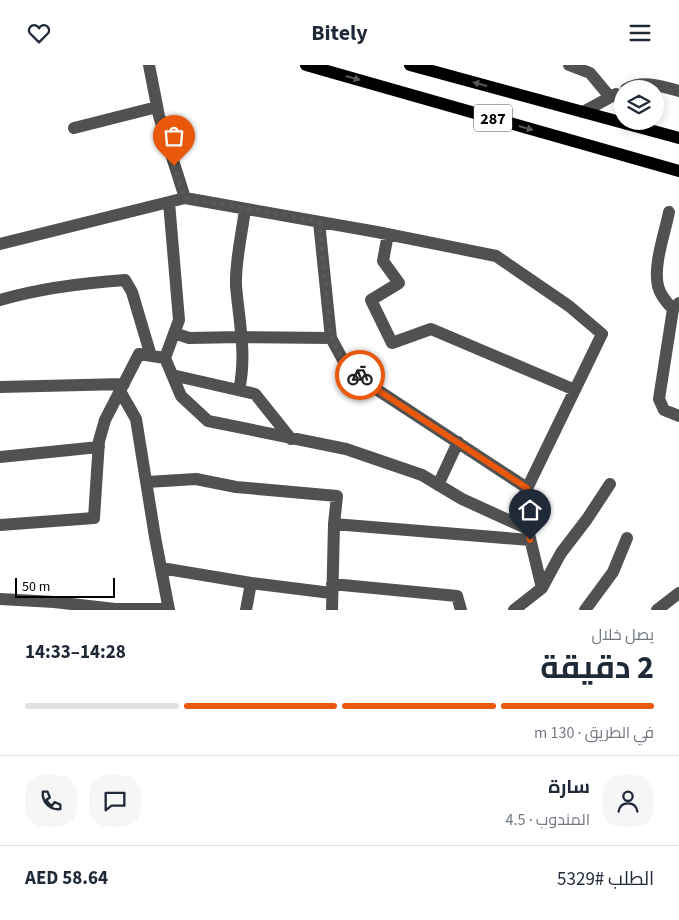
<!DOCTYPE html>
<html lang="ar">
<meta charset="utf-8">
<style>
body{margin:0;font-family:"Source Sans 3",Cairo,sans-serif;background:#f6f6f7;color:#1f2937;direction:rtl;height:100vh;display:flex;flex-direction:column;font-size:19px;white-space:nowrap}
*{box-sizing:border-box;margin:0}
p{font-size:16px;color:#747a83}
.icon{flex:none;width:28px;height:28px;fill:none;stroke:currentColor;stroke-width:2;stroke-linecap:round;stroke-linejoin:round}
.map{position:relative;height:545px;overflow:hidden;direction:ltr}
.sheet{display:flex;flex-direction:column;background:#fff;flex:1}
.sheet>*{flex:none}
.tools{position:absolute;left:614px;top:15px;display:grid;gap:10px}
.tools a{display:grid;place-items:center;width:50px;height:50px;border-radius:50%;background:#fff;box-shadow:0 2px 12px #0003;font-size:25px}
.scale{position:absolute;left:15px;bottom:12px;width:100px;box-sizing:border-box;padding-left:5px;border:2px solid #000;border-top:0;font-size:14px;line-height:18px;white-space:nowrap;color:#000;-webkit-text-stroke:4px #fff;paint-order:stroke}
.pin{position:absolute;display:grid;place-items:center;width:42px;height:42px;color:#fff;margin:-51px -21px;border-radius:50% 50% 50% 0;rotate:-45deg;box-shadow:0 0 5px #0007}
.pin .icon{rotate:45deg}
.courier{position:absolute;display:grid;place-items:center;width:50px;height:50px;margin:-25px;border:4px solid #ea580c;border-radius:50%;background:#fff;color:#222;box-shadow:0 1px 6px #0007}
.head em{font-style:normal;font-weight:700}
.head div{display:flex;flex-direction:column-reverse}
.head{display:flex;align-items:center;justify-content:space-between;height:85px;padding:0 25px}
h1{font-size:32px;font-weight:700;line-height:38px}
.bar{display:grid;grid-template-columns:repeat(4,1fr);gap:8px 5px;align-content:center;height:60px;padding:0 25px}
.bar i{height:6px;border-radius:4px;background:#e0e1e3}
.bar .selected{background:#ea580c}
.bar p{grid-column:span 4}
.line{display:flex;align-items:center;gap:12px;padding:0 25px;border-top:1px solid #e0e1e3}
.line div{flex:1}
.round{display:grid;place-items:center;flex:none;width:52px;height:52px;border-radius:20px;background:#f6f6f7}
header{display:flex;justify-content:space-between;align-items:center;height:65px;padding:0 25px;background:#fff;font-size:22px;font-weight:700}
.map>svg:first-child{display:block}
</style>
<header><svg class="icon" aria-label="menu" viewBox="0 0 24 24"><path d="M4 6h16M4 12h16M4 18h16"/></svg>Bitely<svg class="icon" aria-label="heart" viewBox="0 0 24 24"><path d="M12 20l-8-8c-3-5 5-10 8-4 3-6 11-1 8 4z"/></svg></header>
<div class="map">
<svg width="679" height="545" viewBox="0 0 679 545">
<rect width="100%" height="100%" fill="#fff"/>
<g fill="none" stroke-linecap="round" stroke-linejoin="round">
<!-- minor -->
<path stroke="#515151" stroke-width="12" d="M 149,0 L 159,51 L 185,133
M 569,0 L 590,8 L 610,32
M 626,24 C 643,15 662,21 679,26
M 583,47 L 616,29
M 74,63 L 157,42
M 169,137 L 179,255 L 165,293 L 181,331 L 208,356 L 346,384 L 422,410 L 462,434 L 528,464
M 669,147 C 665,168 653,200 658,221 C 660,230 666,237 673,244
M 319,157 L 331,273 L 344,297 L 376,324 L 527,423
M 388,169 L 383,196 L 399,218 L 371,235 L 392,278 L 431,264 L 575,325
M 0,179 L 185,133 L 377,167 L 496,191 L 569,241 L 602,269 L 521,436 L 542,523
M 0,235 C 41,223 82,218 125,215 L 132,227 L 151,291
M 679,238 L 673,244 L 659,334 L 664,345 L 679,351
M 174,268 L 189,273 L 242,272 L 331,273
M 172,310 L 255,329 L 291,374
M 0,322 L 124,319
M 239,325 C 247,290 239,256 236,221 C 235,196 242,169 245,144
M 120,326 L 136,354 L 155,472 L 169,545
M 0,392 L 99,382
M 147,417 L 196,414 L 236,422 L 337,431 L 334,459
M 438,420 L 458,377
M 0,460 L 94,453 L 99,376 L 105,355 L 139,289 L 165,293
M 161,503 L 251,518 L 331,528
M 332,519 L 457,531 L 461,545
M 0,534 L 54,537 L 115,544 L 169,544
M 246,545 L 251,518
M 332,545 L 334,459 L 530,475
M 514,545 L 542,523 L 561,488 L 587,454 L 610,419
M 585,545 L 613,507 L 627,473
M 657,545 L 679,528"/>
<!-- major -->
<path stroke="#000" stroke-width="12" d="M 306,0 L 679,106
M 410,0 L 679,73"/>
</g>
<!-- one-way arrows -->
<defs><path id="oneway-solid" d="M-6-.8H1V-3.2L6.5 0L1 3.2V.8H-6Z" transform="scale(1.25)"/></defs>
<g fill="#595959">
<use href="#oneway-solid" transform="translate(353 13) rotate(16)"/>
<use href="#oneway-solid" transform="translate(480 19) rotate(-165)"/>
<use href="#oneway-solid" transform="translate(526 63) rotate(16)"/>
</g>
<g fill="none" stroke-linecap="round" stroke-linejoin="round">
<!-- done -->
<path stroke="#595959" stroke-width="5" stroke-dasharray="0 9" d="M 174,101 L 185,133 L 319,156 L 331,273 L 344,297 L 360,310"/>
<!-- route -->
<path stroke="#ea580c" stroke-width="6" d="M 360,310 L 376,324 L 527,423 L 521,436 L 530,475"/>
</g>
<g text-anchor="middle" stroke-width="4" stroke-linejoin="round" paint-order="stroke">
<!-- shield labels -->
<rect fill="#fff" stroke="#4c4c4c" stroke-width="1" x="474" y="39.5" width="38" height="27" rx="4"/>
<g font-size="16" font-weight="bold" fill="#000">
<text x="493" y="59">287</text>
</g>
</g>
</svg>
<div class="tools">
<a><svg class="icon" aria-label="layers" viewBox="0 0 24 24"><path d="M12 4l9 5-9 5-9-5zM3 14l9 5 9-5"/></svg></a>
</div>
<div class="scale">50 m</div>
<div class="pin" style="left:174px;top:101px;background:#ea580c"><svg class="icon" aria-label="bag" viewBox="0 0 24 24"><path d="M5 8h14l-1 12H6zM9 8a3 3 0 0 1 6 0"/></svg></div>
<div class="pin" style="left:530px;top:475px;background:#1f2937"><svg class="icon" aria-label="home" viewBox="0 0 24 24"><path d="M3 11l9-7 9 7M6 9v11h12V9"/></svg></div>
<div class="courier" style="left:360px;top:310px"><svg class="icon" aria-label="bike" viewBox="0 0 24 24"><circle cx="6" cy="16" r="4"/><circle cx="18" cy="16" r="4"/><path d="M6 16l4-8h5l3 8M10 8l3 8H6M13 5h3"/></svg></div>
</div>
<section class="sheet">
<div class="head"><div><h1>2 دقيقة</h1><p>يصل خلال</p></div><em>14:28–14:33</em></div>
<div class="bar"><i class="selected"></i><i class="selected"></i><i class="selected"></i><i></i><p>في الطريق · 130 m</p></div>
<div class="line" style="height:90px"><a class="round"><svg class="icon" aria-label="person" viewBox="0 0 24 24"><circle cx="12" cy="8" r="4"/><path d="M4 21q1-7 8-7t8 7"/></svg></a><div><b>سارة</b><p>المندوب · 4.5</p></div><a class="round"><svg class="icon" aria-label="chat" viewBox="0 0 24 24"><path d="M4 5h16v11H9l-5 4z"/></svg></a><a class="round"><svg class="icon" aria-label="phone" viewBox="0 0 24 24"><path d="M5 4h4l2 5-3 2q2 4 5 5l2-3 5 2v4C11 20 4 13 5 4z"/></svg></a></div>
<div class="line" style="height:65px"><div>الطلب #5329</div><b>AED 58.64</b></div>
</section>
